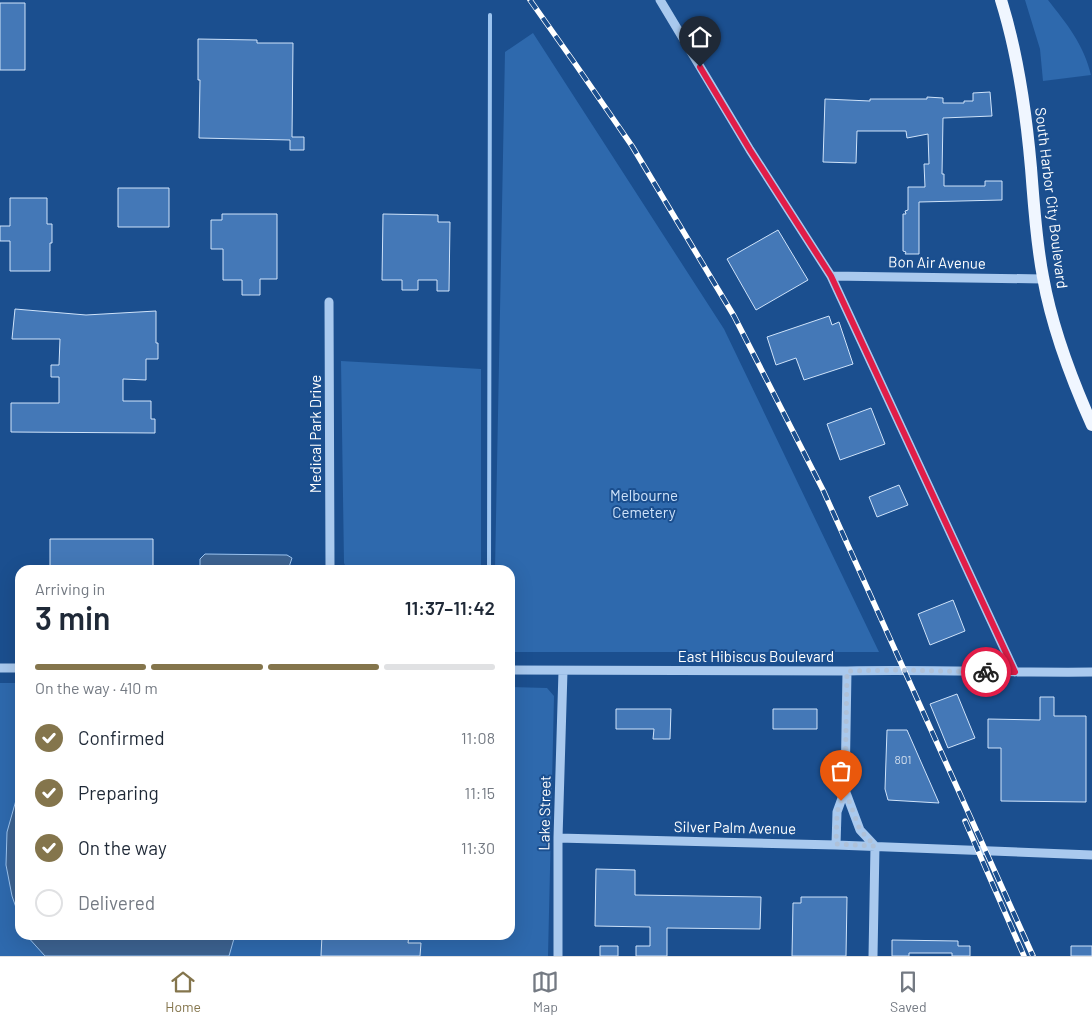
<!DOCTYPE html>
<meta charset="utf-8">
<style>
body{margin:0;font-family:Barlow,sans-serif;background:#f6f6f7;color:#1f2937;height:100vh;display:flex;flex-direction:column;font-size:19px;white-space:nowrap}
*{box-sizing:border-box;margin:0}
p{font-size:16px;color:#747a83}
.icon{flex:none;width:28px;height:28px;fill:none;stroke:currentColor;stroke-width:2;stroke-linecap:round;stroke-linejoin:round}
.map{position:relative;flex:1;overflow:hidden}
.details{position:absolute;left:15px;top:565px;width:500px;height:375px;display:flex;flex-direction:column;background:#fff;border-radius:15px;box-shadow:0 5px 20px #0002}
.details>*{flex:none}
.pin{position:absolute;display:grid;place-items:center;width:42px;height:42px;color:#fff;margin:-51px -21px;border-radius:50% 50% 50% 0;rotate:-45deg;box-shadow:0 0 5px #0007}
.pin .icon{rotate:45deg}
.courier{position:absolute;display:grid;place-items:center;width:50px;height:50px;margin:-25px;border:4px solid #e11d48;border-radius:50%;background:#fff;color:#222;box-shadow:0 1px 6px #0007}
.overview em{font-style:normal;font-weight:600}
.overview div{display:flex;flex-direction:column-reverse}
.overview{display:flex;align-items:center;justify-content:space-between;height:85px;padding:0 20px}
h1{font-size:32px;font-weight:600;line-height:38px}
.bar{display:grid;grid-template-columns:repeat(4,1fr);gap:8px 5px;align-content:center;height:60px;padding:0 20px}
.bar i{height:6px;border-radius:4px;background:#e0e1e3}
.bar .current{background:#84754c}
.bar p{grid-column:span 4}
ol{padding:0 20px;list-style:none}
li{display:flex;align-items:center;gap:15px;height:55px}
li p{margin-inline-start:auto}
li .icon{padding:5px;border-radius:50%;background:#84754c;color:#fff;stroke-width:4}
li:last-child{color:#747a83}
li i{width:28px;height:28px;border:2px solid #e0e1e3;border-radius:50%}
.dock{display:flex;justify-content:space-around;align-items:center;height:70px;border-top:1px solid #e0e1e3;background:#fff;font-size:14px;color:#747a83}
.dock a{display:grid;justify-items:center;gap:2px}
.dock .current{color:#84754c}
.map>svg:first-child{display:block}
</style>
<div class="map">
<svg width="1092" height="956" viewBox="0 0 1092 956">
<rect width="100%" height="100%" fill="#1b4f8f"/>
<!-- green -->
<path fill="#2e69ad" d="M 1025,0 L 1048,0 C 1067,24 1084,45 1091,75 L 1043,81 L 1040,49 Z
M 533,33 L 724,329 L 879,652 L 510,652 L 510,570 L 495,570 L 505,52 Z
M 341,361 L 481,369 L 481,570 L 347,570 L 344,563 Z
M 0,683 L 20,683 L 20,935 L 510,935 L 510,687 L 547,688 L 554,696 L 548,956 L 0,956 Z"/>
<!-- water -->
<path fill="#3c6290" stroke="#9cc4f0" d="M 205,554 L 287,555 L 292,558 L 288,570 L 200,570 L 200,559 Z
M 20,786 L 20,919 L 12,896 L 6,865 L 7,832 Z
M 26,935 L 235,935 L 229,956 L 45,956 Z"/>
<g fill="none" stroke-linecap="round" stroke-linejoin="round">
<!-- stream -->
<path stroke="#9cc4f0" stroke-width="4" d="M 489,570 L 490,15"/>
</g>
<!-- building -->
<path fill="#4478b7" stroke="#cfe3fa" d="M 0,3 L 25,3 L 25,70 L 0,70 Z
M 198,39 L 257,40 L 257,43 L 293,43 L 292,137 L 304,137 L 304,150 L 290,150 L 290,140 L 199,138 L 200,80 L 198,80 Z
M 990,92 L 992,116 L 943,118 L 942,174 L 944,174 L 944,186 L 985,186 L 985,181 L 1002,181 L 1002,200 L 919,202 L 919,254 L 905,254 L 906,252 L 903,251 L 903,214 L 906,214 L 905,211 L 908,210 L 908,187 L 925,187 L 924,164 L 929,164 L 928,134 L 907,138 L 906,131 L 857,131 L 856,163 L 823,162 L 825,99 L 870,101 L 870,99 L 927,99 L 927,97 L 943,98 L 943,103 L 964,103 L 964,101 L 973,101 L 973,93 Z
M 118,188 L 169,188 L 169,227 L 118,227 Z
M 10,198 L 47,198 L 47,224 L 52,224 L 52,243 L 50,243 L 50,271 L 10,271 L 10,241 L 0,241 L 0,226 L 10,226 Z
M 222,214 L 277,214 L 277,279 L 260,279 L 260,295 L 242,295 L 242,280 L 223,280 L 223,249 L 211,249 L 211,220 L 222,220 Z
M 383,214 L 438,215 L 438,222 L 450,222 L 449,291 L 437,291 L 437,280 L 418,280 L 418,290 L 402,290 L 402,280 L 382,280 Z
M 778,230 L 808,280 L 756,310 L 727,259 Z
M 15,309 L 86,315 L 156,311 L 156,343 L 158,343 L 158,359 L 146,359 L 146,380 L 123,379 L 123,401 L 151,401 L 151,419 L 155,419 L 155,433 L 11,432 L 11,403 L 59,403 L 59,377 L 51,377 L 51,365 L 59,365 L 60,339 L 12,339 Z
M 829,316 L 832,325 L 839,322 L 853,364 L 804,380 L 796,358 L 776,365 L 767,337 Z
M 871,408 L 885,444 L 840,460 L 827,424 Z
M 899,485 L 908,505 L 877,517 L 869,497 Z
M 50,539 L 153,539 L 153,570 L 50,569 Z
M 953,600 L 965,631 L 930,645 L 918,614 Z
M 957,694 L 975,738 L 948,748 L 930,704 Z
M 1040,697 L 1054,697 L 1054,716 L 1086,716 L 1086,802 L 1001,801 L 1001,748 L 988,748 L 988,719 L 1040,720 Z
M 616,709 L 671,709 L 670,739 L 653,739 L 654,729 L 616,729 Z
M 773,709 L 817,709 L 817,729 L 773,729 Z
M 887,730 L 907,730 L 939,803 L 888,800 L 885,789 Z
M 596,869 L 635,870 L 635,895 L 761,897 L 760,929 L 667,928 L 667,956 L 636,956 L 636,946 L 650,946 L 650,927 L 595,926 Z
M 801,897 L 847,897 L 846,956 L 792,956 L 793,903 L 801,903 Z
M 322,935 L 409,935 L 408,943 L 421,943 L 420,956 L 321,956 Z
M 892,940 L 958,941 L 958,946 L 970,946 L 970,956 L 952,956 L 952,953 L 909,953 L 909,956 L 892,956 Z
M 600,946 L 618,946 L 618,956 L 600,956 Z
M 1071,946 L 1092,946 L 1092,956 L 1071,956 Z"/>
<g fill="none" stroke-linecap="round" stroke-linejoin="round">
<!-- minor -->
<path stroke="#a9c9ee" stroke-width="9" d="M 660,0 L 750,150 L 831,276 L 1015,672
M 831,276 L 1043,279
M 328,570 L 330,566 L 329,302
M 0,668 L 20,668
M 510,670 L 847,671 C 929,669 1010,673 1092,672
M 845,790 L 860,830 L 875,846 L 873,956
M 558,838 L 836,845 L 1092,855
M 836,845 L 837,812 L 845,790 L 847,671
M 558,956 L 558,838 L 563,671"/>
<!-- major -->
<path stroke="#f0f6ff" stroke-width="12" d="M 1001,0 C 1018,54 1026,111 1031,168 C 1034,205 1036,241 1043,277 C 1052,328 1071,378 1092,425"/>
<defs>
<path id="rail" d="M 530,0 L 576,65 L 632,146 L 734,316 L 823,490 L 1033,956
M 965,821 L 1024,956"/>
</defs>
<!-- rail casing -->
<use href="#rail" stroke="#fff" stroke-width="5.5"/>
<!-- rail -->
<use href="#rail" stroke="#1b4f8f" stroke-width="4" stroke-dasharray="11" stroke-linecap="butt"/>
</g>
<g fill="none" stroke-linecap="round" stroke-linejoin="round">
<!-- done -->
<path stroke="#afc1d8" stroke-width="5" stroke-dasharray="0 9" d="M 841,801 L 837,812 L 836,844 L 875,846 L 860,830 L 845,790 L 847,671 L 898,670 L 986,672"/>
<!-- route -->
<path stroke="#e11d48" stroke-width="6" d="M 700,67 L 750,150 L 831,276 L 1015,672 L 986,672"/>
</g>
<g text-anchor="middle" stroke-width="4" stroke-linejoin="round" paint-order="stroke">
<!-- number labels -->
<g font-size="12" fill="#d0dded">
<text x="903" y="764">801</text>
</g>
<!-- street labels -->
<g font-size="15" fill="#fff" stroke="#1b4f8f">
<text transform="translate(1051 198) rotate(83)" y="5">South Harbor City Boulevard</text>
<text transform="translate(937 263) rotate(1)" y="5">Bon Air Avenue</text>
<text transform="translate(316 434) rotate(-90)" y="5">Medical Park Drive</text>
<text x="756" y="662">East Hibiscus Boulevard</text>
<text transform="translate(545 813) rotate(-89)" y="5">Lake Street</text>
<text transform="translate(735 828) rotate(1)" y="5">Silver Palm Avenue</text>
</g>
<!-- park labels -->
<g font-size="15" fill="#cfe3fa" stroke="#1b4f8f">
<text x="644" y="501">Melbourne<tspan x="644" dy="17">Cemetery</tspan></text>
</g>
</g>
</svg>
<div class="pin" style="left:841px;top:801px;background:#ea580c"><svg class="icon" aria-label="bag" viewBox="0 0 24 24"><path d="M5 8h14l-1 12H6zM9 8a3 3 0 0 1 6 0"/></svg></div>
<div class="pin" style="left:700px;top:67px;background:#1f2937"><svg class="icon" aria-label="home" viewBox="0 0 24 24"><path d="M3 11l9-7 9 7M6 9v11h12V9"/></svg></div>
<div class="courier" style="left:986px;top:672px"><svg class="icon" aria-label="bike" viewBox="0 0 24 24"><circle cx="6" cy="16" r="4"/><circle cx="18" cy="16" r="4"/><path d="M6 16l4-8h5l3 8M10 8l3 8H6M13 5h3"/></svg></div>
<section class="details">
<div class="overview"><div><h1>3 min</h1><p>Arriving in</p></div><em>11:37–11:42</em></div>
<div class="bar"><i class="current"></i><i class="current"></i><i class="current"></i><i></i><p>On the way · 410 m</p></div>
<ol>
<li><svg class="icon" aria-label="check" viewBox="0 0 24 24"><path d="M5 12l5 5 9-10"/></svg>Confirmed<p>11:08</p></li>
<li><svg class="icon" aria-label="check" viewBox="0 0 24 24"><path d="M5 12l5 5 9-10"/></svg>Preparing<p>11:15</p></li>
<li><svg class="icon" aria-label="check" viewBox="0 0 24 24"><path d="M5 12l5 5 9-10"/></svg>On the way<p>11:30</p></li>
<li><i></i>Delivered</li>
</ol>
</section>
</div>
<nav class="dock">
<a class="current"><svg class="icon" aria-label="home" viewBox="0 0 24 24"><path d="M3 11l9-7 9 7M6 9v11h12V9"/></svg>Home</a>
<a><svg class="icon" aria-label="map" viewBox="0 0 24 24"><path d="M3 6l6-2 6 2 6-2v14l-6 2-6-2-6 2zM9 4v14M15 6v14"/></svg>Map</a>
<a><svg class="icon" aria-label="saved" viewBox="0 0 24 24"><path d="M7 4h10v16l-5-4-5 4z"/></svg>Saved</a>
</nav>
